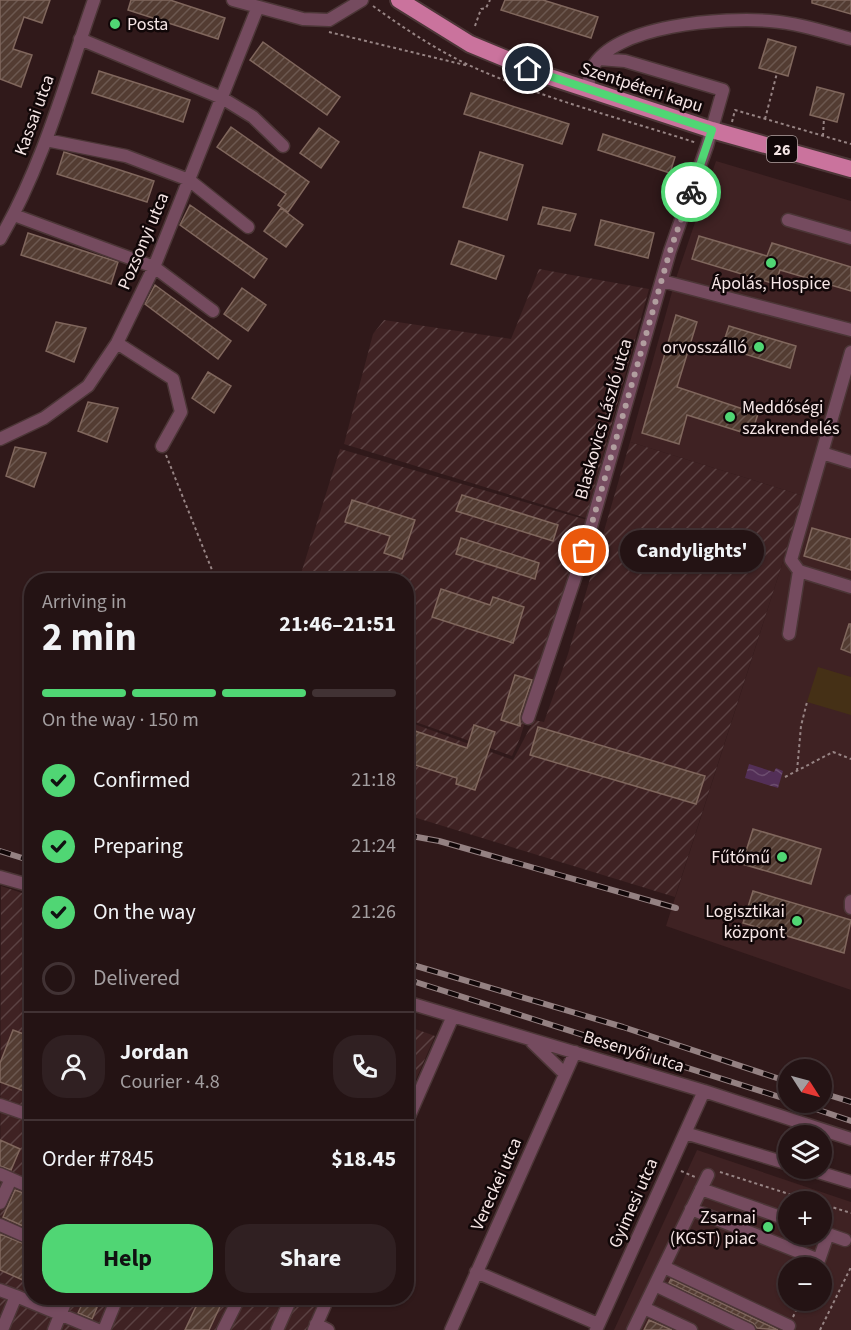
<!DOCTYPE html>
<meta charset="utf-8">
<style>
body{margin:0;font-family:"Source Sans 3",sans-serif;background:#302022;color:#f1f3f6;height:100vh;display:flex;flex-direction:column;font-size:22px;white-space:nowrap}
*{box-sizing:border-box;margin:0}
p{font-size:20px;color:#a39ea0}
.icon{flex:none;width:33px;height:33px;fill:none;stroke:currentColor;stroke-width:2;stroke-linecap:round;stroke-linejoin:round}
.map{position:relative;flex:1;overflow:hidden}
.sheet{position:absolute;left:24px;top:573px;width:390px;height:732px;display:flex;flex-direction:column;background:#241314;border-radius:24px;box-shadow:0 2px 4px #0004,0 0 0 2px #413234}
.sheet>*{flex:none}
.needle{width:39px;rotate:126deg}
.fabs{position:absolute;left:778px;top:1059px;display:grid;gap:12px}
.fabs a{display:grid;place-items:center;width:54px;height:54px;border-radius:50%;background:#241314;box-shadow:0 2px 4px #0004,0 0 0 2px #413234;font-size:30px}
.pin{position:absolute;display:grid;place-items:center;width:51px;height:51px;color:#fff;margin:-26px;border:3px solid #fff;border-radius:50%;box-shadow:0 2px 6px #0007}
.courier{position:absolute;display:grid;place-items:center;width:60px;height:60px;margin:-30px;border:4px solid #50d674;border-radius:50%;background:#fff;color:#222;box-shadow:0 2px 8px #0007}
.bubble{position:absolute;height:42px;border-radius:21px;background:#241314;box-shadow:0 2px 4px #0004,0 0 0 2px #413234;font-size:20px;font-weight:700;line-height:42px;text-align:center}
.headline em{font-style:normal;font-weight:700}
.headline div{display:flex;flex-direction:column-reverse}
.headline{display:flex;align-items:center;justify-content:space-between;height:102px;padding:0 18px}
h1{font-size:39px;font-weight:700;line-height:45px}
.bar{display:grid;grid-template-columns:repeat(4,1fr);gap:9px 6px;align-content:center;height:72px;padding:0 18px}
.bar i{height:8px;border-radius:4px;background:#413234}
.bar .on{background:#50d674}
.bar p{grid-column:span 4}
.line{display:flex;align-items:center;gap:15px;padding:0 18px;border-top:2px solid #413234}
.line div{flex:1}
.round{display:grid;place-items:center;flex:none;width:63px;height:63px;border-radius:24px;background:#302022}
ol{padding:0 18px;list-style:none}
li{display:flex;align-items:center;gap:18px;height:66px}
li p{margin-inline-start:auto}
li .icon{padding:6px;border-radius:50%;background:#50d674;color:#111;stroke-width:4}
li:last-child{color:#a39ea0}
li i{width:33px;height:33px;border:3px solid #413234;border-radius:50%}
.primary-button{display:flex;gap:12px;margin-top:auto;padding:12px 18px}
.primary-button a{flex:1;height:69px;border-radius:24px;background:#50d674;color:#111;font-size:24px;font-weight:700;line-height:69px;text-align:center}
.primary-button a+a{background:#302022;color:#f1f3f6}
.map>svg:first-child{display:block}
</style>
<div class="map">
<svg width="851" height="1330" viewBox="0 0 851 1330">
<defs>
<pattern id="industrial-furrows" width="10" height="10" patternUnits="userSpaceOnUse" patternTransform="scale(1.5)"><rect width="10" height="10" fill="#3f2223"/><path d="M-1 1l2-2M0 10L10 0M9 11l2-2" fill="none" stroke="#5b4243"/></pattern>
<pattern id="water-waves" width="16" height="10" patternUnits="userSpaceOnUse" patternTransform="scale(1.5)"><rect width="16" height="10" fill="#532f57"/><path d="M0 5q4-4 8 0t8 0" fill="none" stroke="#6c4d6f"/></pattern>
<pattern id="building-hatch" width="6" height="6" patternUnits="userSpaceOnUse" patternTransform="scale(1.5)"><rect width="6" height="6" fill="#533c32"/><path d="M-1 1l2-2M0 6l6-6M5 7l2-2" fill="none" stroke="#6c5850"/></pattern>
</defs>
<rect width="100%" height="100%" fill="#30191a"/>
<!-- built -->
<path fill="#3f2223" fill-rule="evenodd" d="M 716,161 L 851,201 L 851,990 L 666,926 L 804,496 L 630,442 L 675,281 Z
M 697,1150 L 851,1202 L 851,1330 L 614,1330 ZM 789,1202 L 822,1202 L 822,1234 L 789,1234 ZM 789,1268 L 822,1268 L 822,1300 L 789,1300 Z"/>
<!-- industrial -->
<path fill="url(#industrial-furrows)" d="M 539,269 L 649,289 L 586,518 L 344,444 L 373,334 L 384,320 L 511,339 Z
M 630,442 L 804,496 L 675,897 L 407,815 L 406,721 L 513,760 L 534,720 L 544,722 L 568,654 Z
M 340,449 L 587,520 L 520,738 L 512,756 L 407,719 L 406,580 L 299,580 Z
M 1,886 L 31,896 L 32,1298 L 320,1298 L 306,1330 L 0,1330 Z
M 407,1026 L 435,1036 L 407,1100 L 406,1026 Z"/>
<!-- garden -->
<path fill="#453016" d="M 818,667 L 851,677 L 851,715 L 807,702 Z"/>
<!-- water -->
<path fill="url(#water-waves)" d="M 749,764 L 774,772 L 776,768 L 783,771 L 778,788 L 745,778 Z"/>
<!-- building -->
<path fill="url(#building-hatch)" stroke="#80675d" stroke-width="1.5" d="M 0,0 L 50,0 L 42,23 L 24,17 L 13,49 L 32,55 L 21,87 L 0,79 Z
M 131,0 L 170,0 L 225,18 L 218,39 L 128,10 Z
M 505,0 L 543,0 L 598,17 L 591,38 L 501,10 Z
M 812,0 L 851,0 L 851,14 L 812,3 Z
M 768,39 L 796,47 L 788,76 L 759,68 Z
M 263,42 L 340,97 L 327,115 L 250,60 Z
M 99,71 L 190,100 L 183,122 L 92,93 Z
M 817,87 L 844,94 L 837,122 L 810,115 Z
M 471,93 L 569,124 L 562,144 L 464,114 Z
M 231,127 L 309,182 L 288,212 L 278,205 L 286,194 L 217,147 Z
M 319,128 L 339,142 L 321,168 L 300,153 Z
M 603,134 L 675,157 L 670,173 L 598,150 Z
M 64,152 L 154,181 L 147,202 L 57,174 Z
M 480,152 L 523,165 L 507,220 L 463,207 Z
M 190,205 L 267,259 L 254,278 L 180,225 Z
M 543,207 L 576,214 L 570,231 L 538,224 Z
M 281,208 L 303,225 L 286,247 L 264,231 Z
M 601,220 L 654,233 L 648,258 L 595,245 Z
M 28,233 L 118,262 L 111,284 L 21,255 Z
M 699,236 L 767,256 L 772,243 L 851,267 L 851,291 L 780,270 L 775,284 L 692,259 Z
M 459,241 L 504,256 L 496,279 L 451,264 Z
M 155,285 L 231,341 L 218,359 L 145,304 Z
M 242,288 L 266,305 L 248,331 L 224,314 Z
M 676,315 L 697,322 L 677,387 L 758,414 L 751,435 L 687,415 L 679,444 L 642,433 Z
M 56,322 L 86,328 L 74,362 L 46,351 Z
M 729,326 L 796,346 L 790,368 L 722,347 Z
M 208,372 L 231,386 L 214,413 L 192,398 Z
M 88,402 L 118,408 L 107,442 L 78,431 Z
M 15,447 L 46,453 L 34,487 L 6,476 Z
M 462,495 L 558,525 L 553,541 L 456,511 Z
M 352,500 L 415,520 L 402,559 L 384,553 L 390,536 L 345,522 Z
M 812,528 L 851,539 L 851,570 L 804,556 Z
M 461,538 L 539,563 L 535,579 L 456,554 Z
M 441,589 L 490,605 L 493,597 L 524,607 L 513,643 L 432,617 Z
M 849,624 L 851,624 L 851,653 L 841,649 Z
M 515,675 L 532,680 L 520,715 L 520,726 L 501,720 Z
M 474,725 L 495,732 L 475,790 L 456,784 L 457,778 L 406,762 L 406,728 L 467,748 Z
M 538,727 L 705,776 L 696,804 L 530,755 Z
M 753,829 L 821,849 L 811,884 L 742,864 Z
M 753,891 L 851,920 L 844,953 L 743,923 Z
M 13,1030 L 32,1037 L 32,1094 L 0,1082 L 0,1063 Z
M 0,1140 L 20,1149 L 11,1170 L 0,1166 Z
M 15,1190 L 32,1196 L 32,1230 L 3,1217 Z
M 0,1234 L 32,1247 L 32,1284 L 0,1270 Z
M 671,1279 L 778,1330 L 757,1328 L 753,1323 L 669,1283 Z
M 85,1298 L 101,1298 L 92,1319 L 78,1313 Z
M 200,1298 L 224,1298 L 209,1330 L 185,1330 Z
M 649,1320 L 672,1330 L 644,1330 Z"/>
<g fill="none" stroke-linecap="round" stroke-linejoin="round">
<defs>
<path id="minor" d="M 233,0 L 303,19 L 329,20 L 362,0
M 80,39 L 222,98 L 253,117 L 283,146
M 588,89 C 589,83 589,76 591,71 C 610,24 727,17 770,21 C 797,23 825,32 851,39
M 46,140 L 126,156 L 189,180 L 248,227
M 14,215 L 154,267 L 213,311
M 788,220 L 851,238
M 0,239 C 43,165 66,80 94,0
M 662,281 L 851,330
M 117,343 L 173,379 L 181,412 L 162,446
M 851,352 L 791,560 L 799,571 L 851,587
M 0,439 L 44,418 L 88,386 L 117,343 L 154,267 L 257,9
M 822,453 L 851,462
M 789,634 L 799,571
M 528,718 L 584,551 L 670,251 L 707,146 L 723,90 L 625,61 L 599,59
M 0,877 L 32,886
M 851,901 L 851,908
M 406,1002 L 704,1091 L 851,1139
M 532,1042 L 565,1074
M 0,1105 L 32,1116
M 406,1123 L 453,1016
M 685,1133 L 789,1164
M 805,1168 L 851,1182
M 0,1174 L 32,1188
M 701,1189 L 789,1220
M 0,1203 L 11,1179
M 691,1209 L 819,1260 L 828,1234
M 0,1225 L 32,1239
M 822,1232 L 845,1240
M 664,1267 L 789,1326
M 476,1272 L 598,1324
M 655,1285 L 749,1330
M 0,1290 L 16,1296
M 644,1308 L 691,1330
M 316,1324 L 328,1330
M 2,1330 L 16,1296 L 98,1330
M 54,1330 L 67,1298
M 104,1330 L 117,1298
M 223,1330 L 239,1298
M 277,1330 L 288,1305 L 287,1298
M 314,1330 L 328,1298
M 451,1330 L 575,1052
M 596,1330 L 704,1091
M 633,1330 L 708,1175"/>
<path id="major" d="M 399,0 L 470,44 L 550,77 L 712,130 L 851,169"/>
</defs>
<!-- minor casing -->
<use href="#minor" stroke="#4c3637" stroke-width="15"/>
<!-- major casing -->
<use href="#major" stroke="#4c3637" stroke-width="20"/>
<!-- path -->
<path stroke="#978484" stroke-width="2" stroke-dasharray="3 3" stroke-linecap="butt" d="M 373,6 C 405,29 438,51 475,68 C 545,99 623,119 697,143
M 475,26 L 481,9 L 486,8 L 490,0
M 329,32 L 469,66
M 765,119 L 777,73
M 732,122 L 735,110 L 851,144
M 823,136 L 824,118
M 166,455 L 216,580
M 797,771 L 801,726 L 807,702
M 785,777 L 833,752 L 851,759
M 681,1171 L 695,1177
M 720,1172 L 814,1202
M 822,1204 L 851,1213
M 793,1317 L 801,1300
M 820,1330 L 851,1267"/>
<!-- minor -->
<use href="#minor" stroke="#754b5f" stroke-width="12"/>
<!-- major -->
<use href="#major" stroke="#ca739d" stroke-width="16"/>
<defs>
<path id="rail" d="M 406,835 L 439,841 L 676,908
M 0,851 L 32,861
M 406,963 L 623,1027 L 789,1082
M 406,979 L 789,1100
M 822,1093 L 851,1102
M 795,1102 L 851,1121"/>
</defs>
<!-- rail casing -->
<use href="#rail" stroke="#948182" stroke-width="6"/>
<!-- rail -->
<use href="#rail" stroke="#110708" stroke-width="4" stroke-dasharray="11" stroke-linecap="butt"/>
</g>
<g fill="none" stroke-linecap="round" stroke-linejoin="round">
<!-- done -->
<path stroke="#b19e9f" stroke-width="6" stroke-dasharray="0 10.8" d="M 584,551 L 670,251 L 691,192"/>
<!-- route -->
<path stroke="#50d674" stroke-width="8" d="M 528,69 L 712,130 L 691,192"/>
</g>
<!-- markers -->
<g fill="#50d674" stroke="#110708" stroke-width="2">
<circle cx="115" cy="24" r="6"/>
<circle cx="771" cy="263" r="6"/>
<circle cx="759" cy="347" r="6"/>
<circle cx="730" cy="417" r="6"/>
<circle cx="782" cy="857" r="6"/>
<circle cx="797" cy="921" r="6"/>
<circle cx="768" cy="1227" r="6"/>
</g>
<g text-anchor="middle" stroke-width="5" stroke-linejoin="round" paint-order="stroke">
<!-- shield labels -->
<rect fill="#110708" stroke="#b1a3a3" stroke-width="1.5" x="767" y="136" width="30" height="26" rx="4.5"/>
<g font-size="16" font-weight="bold" fill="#f6e6e6">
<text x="782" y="155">26</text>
</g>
<!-- poi labels -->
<g font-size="18" fill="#f6e6e6" stroke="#110708" text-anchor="end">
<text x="127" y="30" text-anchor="start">Posta</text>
<text x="771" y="289" text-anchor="middle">Ápolás, Hospice</text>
<text x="747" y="353">orvosszálló</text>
<text x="742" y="413" text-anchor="start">Meddőségi<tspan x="742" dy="21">szakrendelés</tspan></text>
<text x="770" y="863">Fűtőmű</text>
<text x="785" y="917">Logisztikai<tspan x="785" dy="21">központ</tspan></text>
<text x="756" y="1223">Zsarnai<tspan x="756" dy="21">(KGST) piac</tspan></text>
</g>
<!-- street labels -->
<g font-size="18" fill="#f6e6e6" stroke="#110708">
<text transform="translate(642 87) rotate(18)" y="6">Szentpéteri kapu</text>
<text transform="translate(34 115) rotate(-70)" y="6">Kassai utca</text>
<text transform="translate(143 241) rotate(-67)" y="6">Pozsonyi utca</text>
<text transform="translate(603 419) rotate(-74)" y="6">Blaskovics László utca</text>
<text transform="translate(634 1051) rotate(17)" y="6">Besenyői utca</text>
<text transform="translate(496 1184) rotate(-66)" y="6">Vereckei utca</text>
<text transform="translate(633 1203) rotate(-66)" y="6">Gyimesi utca</text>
</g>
</g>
</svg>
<div class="fabs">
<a><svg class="needle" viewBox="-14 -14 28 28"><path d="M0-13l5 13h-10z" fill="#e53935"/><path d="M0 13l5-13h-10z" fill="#a39ea0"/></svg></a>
<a><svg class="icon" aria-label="layers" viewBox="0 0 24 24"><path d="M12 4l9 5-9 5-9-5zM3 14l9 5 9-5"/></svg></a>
<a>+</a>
<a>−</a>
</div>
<div class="pin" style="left:584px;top:551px;background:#ea580c"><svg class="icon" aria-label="bag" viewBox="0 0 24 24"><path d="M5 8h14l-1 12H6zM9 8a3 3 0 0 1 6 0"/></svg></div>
<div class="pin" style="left:528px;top:69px;background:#1f2937"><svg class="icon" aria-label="home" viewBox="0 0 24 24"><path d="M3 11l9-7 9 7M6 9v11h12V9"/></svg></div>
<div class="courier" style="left:691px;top:192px"><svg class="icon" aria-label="bike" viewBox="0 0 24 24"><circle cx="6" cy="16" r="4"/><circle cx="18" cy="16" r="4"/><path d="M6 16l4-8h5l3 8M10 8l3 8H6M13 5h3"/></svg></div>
<div class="bubble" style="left:620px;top:530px;width:144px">Candylights'</div>
<section class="sheet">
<div class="headline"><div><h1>2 min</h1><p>Arriving in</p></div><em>21:46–21:51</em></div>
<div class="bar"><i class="on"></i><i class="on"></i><i class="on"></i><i></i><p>On the way · 150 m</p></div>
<ol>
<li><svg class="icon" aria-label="check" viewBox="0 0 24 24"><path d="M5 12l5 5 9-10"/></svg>Confirmed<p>21:18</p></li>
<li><svg class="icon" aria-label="check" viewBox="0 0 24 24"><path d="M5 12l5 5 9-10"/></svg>Preparing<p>21:24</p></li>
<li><svg class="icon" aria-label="check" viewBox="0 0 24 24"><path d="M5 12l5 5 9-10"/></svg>On the way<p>21:26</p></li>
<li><i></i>Delivered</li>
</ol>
<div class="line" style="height:108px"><a class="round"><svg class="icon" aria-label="person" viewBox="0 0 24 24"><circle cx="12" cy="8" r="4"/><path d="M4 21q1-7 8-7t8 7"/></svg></a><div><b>Jordan</b><p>Courier · 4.8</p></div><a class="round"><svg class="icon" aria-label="phone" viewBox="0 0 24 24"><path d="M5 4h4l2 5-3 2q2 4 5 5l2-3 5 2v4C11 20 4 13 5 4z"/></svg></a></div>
<div class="line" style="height:78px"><div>Order #7845</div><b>$18.45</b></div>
<div class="primary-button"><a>Help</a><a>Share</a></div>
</section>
</div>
